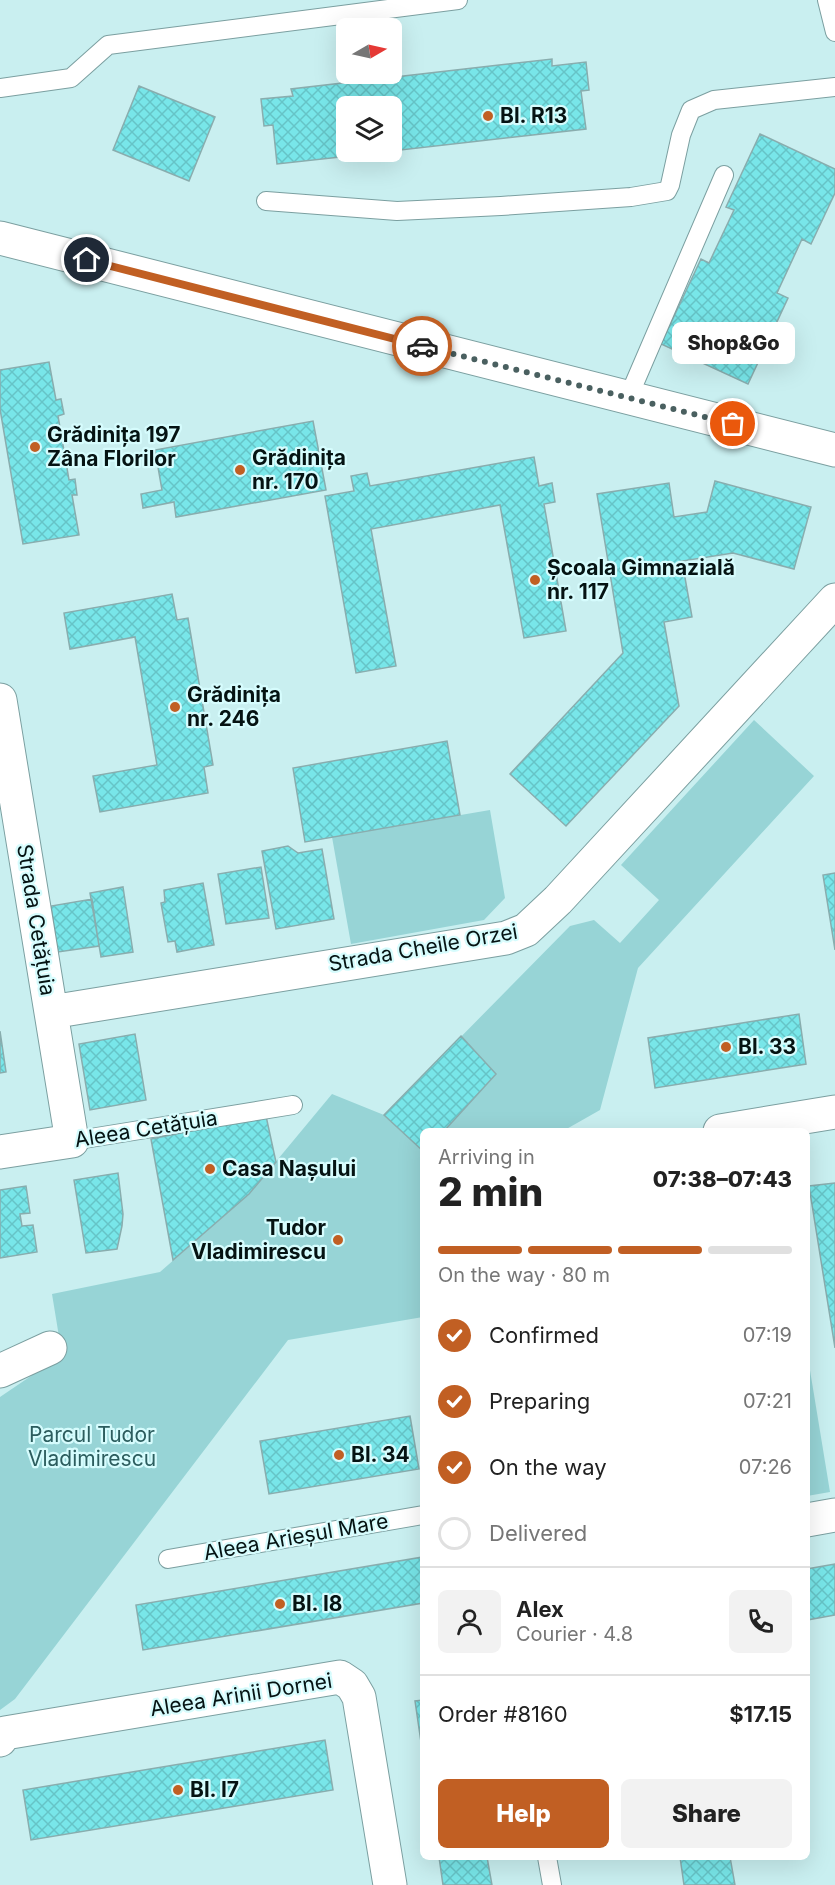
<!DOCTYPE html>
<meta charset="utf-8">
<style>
body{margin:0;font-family:Inter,sans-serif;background:#f2f2f2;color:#222;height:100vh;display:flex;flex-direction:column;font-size:22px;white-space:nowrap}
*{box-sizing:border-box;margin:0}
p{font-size:20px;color:#767676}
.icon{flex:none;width:33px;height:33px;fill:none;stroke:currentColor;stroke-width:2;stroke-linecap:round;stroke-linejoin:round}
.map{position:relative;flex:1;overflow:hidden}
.side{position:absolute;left:420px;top:1128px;width:390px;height:732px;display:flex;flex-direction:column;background:#fff;border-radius:9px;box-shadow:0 6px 24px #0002}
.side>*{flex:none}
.needle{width:39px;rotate:81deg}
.controls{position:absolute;left:336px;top:18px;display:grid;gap:12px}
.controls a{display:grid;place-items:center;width:66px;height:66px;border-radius:9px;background:#fff;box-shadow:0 6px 24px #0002;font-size:30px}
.pin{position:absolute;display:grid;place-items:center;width:51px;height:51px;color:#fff;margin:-26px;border:3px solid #fff;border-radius:50%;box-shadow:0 2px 6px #0007}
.courier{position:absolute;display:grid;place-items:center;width:60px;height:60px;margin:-30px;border:4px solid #c15f23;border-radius:50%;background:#fff;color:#222;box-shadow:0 2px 8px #0007}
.bubble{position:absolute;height:42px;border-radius:9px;background:#fff;box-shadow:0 6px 24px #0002;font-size:20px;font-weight:800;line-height:42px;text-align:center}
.head em{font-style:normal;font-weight:800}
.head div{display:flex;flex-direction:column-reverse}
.head{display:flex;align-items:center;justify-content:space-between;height:102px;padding:0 18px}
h1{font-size:39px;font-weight:800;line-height:45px}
.bar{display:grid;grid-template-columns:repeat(4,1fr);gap:9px 6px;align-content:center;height:72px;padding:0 18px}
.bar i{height:8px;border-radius:4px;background:#e0e0e0}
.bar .on{background:#c15f23}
.bar p{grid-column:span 4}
.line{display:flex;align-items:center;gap:15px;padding:0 18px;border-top:2px solid #e0e0e0}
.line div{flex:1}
.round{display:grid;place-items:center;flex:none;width:63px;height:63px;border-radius:9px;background:#f2f2f2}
ol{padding:0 18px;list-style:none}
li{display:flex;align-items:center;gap:18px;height:66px}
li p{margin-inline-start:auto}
li .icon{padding:6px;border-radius:50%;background:#c15f23;color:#fff;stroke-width:4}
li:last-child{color:#767676}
li i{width:33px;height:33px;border:3px solid #e0e0e0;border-radius:50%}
.cta{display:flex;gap:12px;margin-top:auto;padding:12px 18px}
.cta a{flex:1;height:69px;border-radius:9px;background:#c15f23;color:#fff;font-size:24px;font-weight:800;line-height:69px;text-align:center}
.cta a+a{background:#f2f2f2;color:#222}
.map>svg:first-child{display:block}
</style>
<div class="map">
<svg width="835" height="1885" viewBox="0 0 835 1885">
<defs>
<pattern id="building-cross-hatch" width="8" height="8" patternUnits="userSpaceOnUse" patternTransform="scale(1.5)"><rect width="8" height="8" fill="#78e6e9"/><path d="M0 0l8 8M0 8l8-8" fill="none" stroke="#66c4c7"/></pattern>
</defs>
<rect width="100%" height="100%" fill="#c9eff0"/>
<!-- green -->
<path fill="#97d4d6" d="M 754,720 L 814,776 L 638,968 L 600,1110 L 563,1131 L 423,1131 L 423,1317 L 288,1340 L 15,1699 L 0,1710 L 0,1397 L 62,1355 L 52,1294 L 160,1272 L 249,1194 L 332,1094 L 384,1115 L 570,926 L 594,920 L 620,943 L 659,900 L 621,865 Z
M 490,810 L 505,898 L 484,920 L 351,944 L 332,837 Z
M 807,1352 L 830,1492 L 807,1496 Z"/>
<!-- building -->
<path fill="url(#building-cross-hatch)" stroke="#89adae" stroke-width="1.5" d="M 552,59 L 552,66 L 586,62 L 589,90 L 581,91 L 586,129 L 392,151 L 392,106 L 346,106 L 346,152 L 386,152 L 277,164 L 273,125 L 264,126 L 261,99 L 293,96 L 291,89 Z
M 139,86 L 215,117 L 189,181 L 113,150 Z
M 760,134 L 835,169 L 835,193 L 811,244 L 802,239 L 777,293 L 788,298 L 748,384 L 661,344 L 701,259 L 709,263 L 734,210 L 726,207 Z
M 49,362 L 56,400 L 61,399 L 64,414 L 58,416 L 69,480 L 75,479 L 77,495 L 72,495 L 79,535 L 23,544 L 0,409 L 0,370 Z
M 313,421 L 326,490 L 176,517 L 174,502 L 143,508 L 141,494 L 162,490 L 155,450 Z
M 534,457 L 539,486 L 552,483 L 555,502 L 544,504 L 566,631 L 524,638 L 500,505 L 371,529 L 396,666 L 356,673 L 325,496 L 354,491 L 351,476 L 367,473 L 370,486 Z
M 715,481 L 811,507 L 794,569 L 733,553 L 682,561 L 692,617 L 664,622 L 679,706 L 566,826 L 510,774 L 623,653 L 597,494 L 669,483 L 674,517 L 707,512 Z
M 172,594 L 177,620 L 188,618 L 213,765 L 204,767 L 208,793 L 100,812 L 93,776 L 157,765 L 135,637 L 70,649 L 64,613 Z
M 447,741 L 460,815 L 305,842 L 293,768 Z
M 288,846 L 298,853 L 322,849 L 334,919 L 276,929 L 262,851 Z
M 261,867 L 269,918 L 226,924 L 218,874 Z
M 835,873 L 835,950 L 823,875 Z
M 203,883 L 214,945 L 177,952 L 175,941 L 168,942 L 161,903 L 165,902 L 164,890 Z
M 123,887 L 133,952 L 101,957 L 90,893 Z
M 92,899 L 99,946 L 58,952 L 51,906 Z
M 799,1014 L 806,1064 L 655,1088 L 648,1038 Z
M 0,1031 L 6,1072 L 0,1073 Z
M 135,1034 L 146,1100 L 90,1110 L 79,1044 Z
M 461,1036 L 496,1074 L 444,1131 L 423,1131 L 423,1151 L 384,1115 Z
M 266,1116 L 276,1162 L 249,1194 L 173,1260 L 151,1139 Z
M 118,1173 L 123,1214 L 122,1226 L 117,1249 L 86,1253 L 74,1180 Z
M 835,1183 L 835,1348 L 809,1186 Z
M 26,1186 L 30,1213 L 20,1214 L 22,1226 L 33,1225 L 37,1252 L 0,1258 L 0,1190 Z
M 410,1416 L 419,1469 L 269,1494 L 260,1441 Z
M 423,1557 L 423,1603 L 143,1650 L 136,1605 Z
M 835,1564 L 835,1615 L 807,1620 L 807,1569 Z
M 423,1700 L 423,1756 L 415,1701 Z
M 325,1740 L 333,1790 L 31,1840 L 23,1790 Z
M 439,1857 L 487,1857 L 492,1885 L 443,1885 Z
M 680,1857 L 730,1857 L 735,1885 L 684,1885 Z"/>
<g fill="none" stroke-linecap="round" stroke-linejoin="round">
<defs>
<path id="service" d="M 827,0 L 835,32
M 0,88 L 71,78 L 108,45 L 458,0
M 266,201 L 397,211 L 501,206 L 631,197 L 667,191 L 670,185 L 681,135 L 691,110 L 714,100 L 835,87
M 628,398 L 724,175
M 72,1141 L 293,1105
M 168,1559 L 423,1515
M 547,1857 L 552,1885"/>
<path id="minor" d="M 0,238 L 835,450
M 0,700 L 72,1141 L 0,1152
M 51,1012 L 506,938 L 526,930 L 558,900 L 835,600
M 720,1131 L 835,1112
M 0,1371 L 50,1348
M 807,1520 L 835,1515
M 0,1740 L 5,1733 L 340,1677 L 352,1685 L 359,1697 L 390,1885"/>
</defs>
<!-- service casing -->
<use href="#service" stroke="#7b9fa0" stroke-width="20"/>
<!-- minor casing -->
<use href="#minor" stroke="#7b9fa0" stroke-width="35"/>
<!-- service -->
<use href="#service" stroke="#fff" stroke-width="18"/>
<!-- minor -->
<use href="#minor" stroke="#fff" stroke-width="33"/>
</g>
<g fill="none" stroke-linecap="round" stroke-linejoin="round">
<!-- done -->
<path stroke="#4a6060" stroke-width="6" stroke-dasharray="0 10.8" d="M 422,346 L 733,424"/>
<!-- route -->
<path stroke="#c15f23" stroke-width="8" d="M 87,260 L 422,346"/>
</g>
<!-- markers -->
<g fill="#c15f23" stroke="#d6fcfd" stroke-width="2">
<circle cx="488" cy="116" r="6"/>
<circle cx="35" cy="447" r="6"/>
<circle cx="240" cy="470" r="6"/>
<circle cx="535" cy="580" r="6"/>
<circle cx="175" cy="707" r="6"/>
<circle cx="726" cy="1047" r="6"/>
<circle cx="210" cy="1169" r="6"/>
<circle cx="338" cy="1240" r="6"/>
<circle cx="339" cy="1455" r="6"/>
<circle cx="280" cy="1604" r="6"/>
<circle cx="178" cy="1790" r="6"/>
</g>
<g text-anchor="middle" stroke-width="4.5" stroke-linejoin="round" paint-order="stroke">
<!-- poi labels -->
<g font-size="21" font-weight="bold" fill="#051313" stroke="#d6fcfd" text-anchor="start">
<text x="500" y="123">Bl. R13</text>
<text x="47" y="442">Grădinița 197<tspan x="47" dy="24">Zâna Florilor</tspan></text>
<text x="252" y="465">Grădinița<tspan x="252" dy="24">nr. 170</tspan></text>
<text x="547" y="575">Școala Gimnazială<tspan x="547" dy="24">nr. 117</tspan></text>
<text x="187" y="702">Grădinița<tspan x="187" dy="24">nr. 246</tspan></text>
<text x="738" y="1054">Bl. 33</text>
<text x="222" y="1176">Casa Nașului</text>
<text x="326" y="1235" text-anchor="end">Tudor<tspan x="326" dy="24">Vladimirescu</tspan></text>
<text x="351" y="1462">Bl. 34</text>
<text x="292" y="1611">Bl. I8</text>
<text x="190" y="1797">Bl. I7</text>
</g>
<!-- street labels -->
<g font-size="21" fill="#051313" stroke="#d6fcfd">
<text transform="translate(36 920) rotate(81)" y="7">Strada Cetățuia</text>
<text transform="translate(423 948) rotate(-10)" y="7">Strada Cheile Orzei</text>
<text transform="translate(146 1129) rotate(-9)" y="7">Aleea Cetățuia</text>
<text transform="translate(296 1537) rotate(-10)" y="7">Aleea Arieșul Mare</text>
<text transform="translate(241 1695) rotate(-9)" y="7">Aleea Arinii Dornei</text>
</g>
<!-- park labels -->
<g font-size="21" fill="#2c5d5e" stroke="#d6fcfd">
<text x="92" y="1442">Parcul Tudor<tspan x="92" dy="24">Vladimirescu</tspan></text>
</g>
</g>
</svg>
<div class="controls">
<a><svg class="needle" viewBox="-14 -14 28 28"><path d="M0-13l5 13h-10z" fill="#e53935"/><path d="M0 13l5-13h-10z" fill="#767676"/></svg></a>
<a><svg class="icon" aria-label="layers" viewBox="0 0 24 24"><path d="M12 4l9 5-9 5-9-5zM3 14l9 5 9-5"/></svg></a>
</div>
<div class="pin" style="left:733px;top:424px;background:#ea580c"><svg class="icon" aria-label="bag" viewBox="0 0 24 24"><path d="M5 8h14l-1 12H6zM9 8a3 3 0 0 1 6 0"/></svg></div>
<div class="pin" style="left:87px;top:260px;background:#1f2937"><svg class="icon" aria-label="home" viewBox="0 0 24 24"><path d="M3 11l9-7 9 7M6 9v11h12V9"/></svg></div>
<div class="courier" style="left:422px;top:346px"><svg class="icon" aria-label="car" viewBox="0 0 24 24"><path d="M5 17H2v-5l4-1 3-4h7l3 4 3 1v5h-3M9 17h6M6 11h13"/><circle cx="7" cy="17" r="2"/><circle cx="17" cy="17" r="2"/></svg></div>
<div class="bubble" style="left:672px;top:322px;width:123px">Shop&amp;Go</div>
<section class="side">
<div class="head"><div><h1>2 min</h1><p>Arriving in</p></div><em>07:38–07:43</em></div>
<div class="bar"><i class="on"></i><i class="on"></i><i class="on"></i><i></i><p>On the way · 80 m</p></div>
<ol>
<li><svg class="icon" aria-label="check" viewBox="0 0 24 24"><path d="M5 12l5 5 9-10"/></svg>Confirmed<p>07:19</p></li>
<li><svg class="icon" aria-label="check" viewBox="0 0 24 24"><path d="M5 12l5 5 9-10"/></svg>Preparing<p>07:21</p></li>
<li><svg class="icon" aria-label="check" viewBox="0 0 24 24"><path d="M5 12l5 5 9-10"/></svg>On the way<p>07:26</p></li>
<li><i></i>Delivered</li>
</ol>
<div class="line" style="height:108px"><a class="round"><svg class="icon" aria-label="person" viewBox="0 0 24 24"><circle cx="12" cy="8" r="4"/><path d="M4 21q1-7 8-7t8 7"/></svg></a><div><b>Alex</b><p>Courier · 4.8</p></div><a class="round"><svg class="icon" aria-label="phone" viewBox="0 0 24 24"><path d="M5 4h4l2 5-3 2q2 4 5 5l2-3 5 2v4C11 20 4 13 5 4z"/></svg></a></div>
<div class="line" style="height:78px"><div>Order #8160</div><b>$17.15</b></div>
<div class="cta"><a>Help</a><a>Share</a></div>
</section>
</div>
